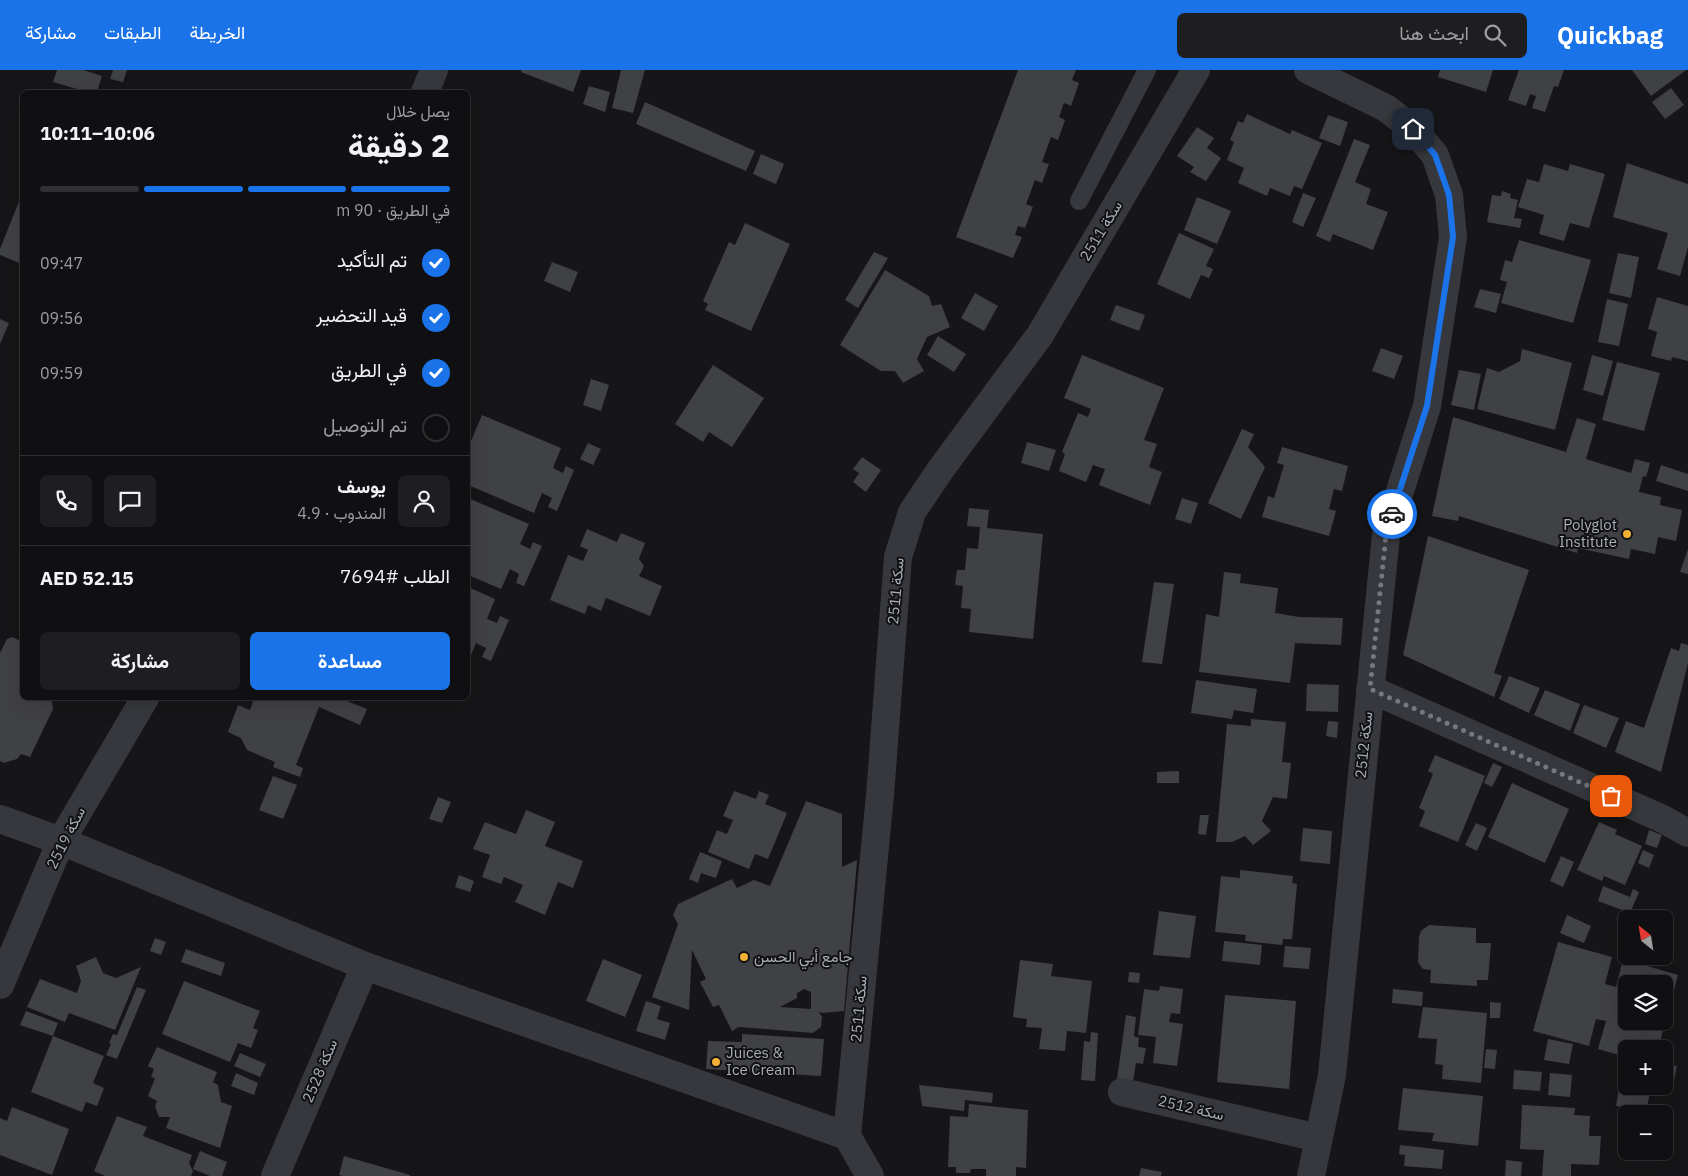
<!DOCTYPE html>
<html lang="ar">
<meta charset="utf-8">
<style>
body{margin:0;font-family:"IBM Plex Sans",Vazirmatn,sans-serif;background:#1e1e20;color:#f1f3f6;direction:rtl;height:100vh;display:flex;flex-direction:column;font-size:19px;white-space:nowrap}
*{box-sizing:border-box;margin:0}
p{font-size:16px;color:#9c9d9f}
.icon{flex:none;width:28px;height:28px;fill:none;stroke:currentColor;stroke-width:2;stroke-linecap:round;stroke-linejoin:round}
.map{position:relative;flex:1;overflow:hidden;direction:ltr}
.details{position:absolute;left:20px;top:20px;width:450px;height:610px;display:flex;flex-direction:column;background:#101012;border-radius:8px;box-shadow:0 5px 20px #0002,0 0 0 1px #303032;direction:rtl}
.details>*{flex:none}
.needle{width:32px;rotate:330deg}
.buttons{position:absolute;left:1618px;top:840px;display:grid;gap:10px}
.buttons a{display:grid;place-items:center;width:55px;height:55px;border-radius:8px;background:#101012;box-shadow:0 5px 20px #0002,0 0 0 1px #303032;font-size:25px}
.pin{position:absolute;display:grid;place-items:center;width:42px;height:42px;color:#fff;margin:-21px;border-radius:10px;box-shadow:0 2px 8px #0006}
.courier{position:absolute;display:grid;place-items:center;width:50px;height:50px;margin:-25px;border:4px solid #1a73e8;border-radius:50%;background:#fff;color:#222;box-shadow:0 1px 6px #0007}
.headline em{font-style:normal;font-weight:700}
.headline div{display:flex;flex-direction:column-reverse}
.headline{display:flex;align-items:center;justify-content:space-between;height:85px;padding:0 20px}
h1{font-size:32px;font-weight:700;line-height:38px}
.bar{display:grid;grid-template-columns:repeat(4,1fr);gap:8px 5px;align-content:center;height:60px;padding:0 20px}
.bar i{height:6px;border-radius:4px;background:#303032}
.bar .current{background:#1a73e8}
.bar p{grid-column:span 4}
.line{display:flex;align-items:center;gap:12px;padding:0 20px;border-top:1px solid #303032}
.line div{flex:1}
.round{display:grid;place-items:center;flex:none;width:52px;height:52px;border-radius:8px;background:#1e1e20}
ol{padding:0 20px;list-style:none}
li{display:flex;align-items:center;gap:15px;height:55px}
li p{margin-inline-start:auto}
li .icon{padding:5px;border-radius:50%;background:#1a73e8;color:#fff;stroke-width:4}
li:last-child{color:#9c9d9f}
li i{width:28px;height:28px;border:2px solid #303032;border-radius:50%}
.action{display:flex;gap:10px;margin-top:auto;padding:10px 20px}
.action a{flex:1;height:58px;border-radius:8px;background:#1a73e8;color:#fff;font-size:20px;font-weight:700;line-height:58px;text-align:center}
.action a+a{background:#1e1e20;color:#f1f3f6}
header{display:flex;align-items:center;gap:30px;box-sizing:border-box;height:70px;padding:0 25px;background:#1a73e8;color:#fff}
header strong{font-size:24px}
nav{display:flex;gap:28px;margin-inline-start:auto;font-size:18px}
.search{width:350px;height:45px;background:#1e1e20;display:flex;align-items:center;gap:12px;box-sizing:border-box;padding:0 18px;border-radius:8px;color:#9c9d9f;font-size:19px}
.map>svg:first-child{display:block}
</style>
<header>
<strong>Quickbag</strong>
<div class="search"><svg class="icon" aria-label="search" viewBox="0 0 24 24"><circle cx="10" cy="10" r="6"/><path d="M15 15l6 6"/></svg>ابحث هنا</div>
<nav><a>الخريطة</a><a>الطبقات</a><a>مشاركة</a></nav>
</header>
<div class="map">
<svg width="1688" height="1106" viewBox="0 0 1688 1106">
<rect width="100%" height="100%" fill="#161618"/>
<!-- building -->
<path fill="#404145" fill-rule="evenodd" d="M 57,0 L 83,0 L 102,6 L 97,22 L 87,22 L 53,12 Z
M 113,0 L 127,0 L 123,12 L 110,9 Z
M 522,0 L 581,0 L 573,22 L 521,2 Z
M 621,0 L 645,0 L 633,43 L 612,38 Z
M 1018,0 L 1076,0 L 1072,10 L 1079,13 L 1071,36 L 1064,33 L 1059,47 L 1065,50 L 1058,70 L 1051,67 L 1042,92 L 1049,94 L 1042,113 L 1035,110 L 1026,134 L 1033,137 L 1025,158 L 1018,156 L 1015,165 L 1022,167 L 1013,188 L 956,167 Z
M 1440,0 L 1493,0 L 1486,22 L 1438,7 Z
M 1519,0 L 1564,0 L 1558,17 L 1554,16 L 1545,42 L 1532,38 L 1536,26 L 1530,24 L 1526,36 L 1508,30 Z
M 1632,0 L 1686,0 L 1651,26 Z
M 589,16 L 610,22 L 605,42 L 583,34 Z
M 1671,18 L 1684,35 L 1665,49 L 1652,32 Z
M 645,32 L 755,81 L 746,101 L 636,54 Z
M 1247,44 L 1290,64 L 1292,60 L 1322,73 L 1302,119 L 1294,116 L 1290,126 L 1270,118 L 1267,126 L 1238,113 L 1244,98 L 1227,90 L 1234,72 L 1230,70 L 1238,51 L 1243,53 Z
M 1328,45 L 1348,52 L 1340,76 L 1319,68 Z
M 1197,57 L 1214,68 L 1207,78 L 1221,88 L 1206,111 L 1190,102 L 1194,97 L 1177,86 Z
M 1354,69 L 1370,75 L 1355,112 L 1371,119 L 1366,134 L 1388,142 L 1373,180 L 1333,164 L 1330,172 L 1316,166 Z
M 761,84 L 784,94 L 776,114 L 753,104 Z
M 1627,93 L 1688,114 L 1688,177 L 1680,206 L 1657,199 L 1668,163 L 1613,147 Z
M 1544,94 L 1568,101 L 1570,94 L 1605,104 L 1589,158 L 1570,153 L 1564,171 L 1539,164 L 1544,145 L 1518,137 L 1527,109 L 1539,112 Z
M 1502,121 L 1511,124 L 1510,128 L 1518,130 L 1514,148 L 1522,149 L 1520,158 L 1487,152 L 1492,125 L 1501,126 Z
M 1303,123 L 1316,128 L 1303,157 L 1292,152 Z
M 22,124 L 22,194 L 0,185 L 0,179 Z
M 1197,127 L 1231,141 L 1217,174 L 1184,160 Z
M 745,153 L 790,174 L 751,261 L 705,240 L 708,234 L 703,231 L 729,172 L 735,175 Z
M 1179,163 L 1214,179 L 1206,196 L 1213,199 L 1209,208 L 1201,205 L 1190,229 L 1157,214 Z
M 1519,170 L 1591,190 L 1573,253 L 1501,233 L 1507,212 L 1500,210 L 1505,190 L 1512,192 Z
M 874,182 L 888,188 L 858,238 L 845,230 Z
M 1618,183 L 1639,187 L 1631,228 L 1609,223 Z
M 552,192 L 578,202 L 570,222 L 544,211 Z
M 885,200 L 929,226 L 932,236 L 941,234 L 950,257 L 927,267 L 917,289 L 924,301 L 903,313 L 895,301 L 881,301 L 840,275 Z
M 1480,219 L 1501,224 L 1496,243 L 1474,237 Z
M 975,223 L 998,236 L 984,261 L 961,248 Z
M 1657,227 L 1688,236 L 1688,291 L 1672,287 L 1671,291 L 1651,286 L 1657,262 L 1648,259 Z
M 1607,229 L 1628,234 L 1619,276 L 1598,272 Z
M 1116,235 L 1145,245 L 1139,261 L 1110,250 Z
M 0,249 L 9,253 L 0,274 Z
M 938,266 L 966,284 L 954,302 L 927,285 Z
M 1381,278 L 1403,286 L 1394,309 L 1372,301 Z
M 1522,279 L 1572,293 L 1555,360 L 1477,339 L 1487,298 L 1499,302 L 1520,291 Z
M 1082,285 L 1164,318 L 1144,370 L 1157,374 L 1149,397 L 1162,402 L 1150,435 L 1099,415 L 1105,399 L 1093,395 L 1086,412 L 1059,401 L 1065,384 L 1062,382 L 1078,343 L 1088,347 L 1091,339 L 1064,328 Z
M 1592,285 L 1613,291 L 1603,326 L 1583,320 Z
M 1617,292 L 1660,303 L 1644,361 L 1602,350 Z
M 713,295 L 764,328 L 732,377 L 709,362 L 703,372 L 675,354 Z
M 1459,300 L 1481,304 L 1474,340 L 1451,335 Z
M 591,309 L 609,315 L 601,341 L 583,335 Z
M 482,345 L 561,378 L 553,398 L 563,403 L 566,396 L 574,400 L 557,441 L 548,437 L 552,428 L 542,423 L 534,443 L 468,415 L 468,378 Z
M 1453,347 L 1566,382 L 1577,348 L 1596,354 L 1586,389 L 1631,403 L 1635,389 L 1650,393 L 1646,407 L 1643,406 L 1639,422 L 1661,427 L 1660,435 L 1682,440 L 1676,471 L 1658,467 L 1655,484 L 1631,479 L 1629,489 L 1578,478 L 1577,483 L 1459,446 L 1458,451 L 1432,446 Z
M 1242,359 L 1254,364 L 1248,377 L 1265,397 L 1241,449 L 1208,433 Z
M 1027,372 L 1056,380 L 1049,401 L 1021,393 Z
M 588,373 L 601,379 L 593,395 L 580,389 Z
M 1282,377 L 1348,396 L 1342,421 L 1334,419 L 1329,439 L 1336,441 L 1329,466 L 1262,447 L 1268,426 L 1274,428 L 1284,395 L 1277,393 Z
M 862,387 L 881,400 L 866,422 L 853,412 L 859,403 L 853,399 Z
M 1661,395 L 1688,404 L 1688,421 L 1656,411 Z
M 468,428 L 529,454 L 520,474 L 530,479 L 533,472 L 542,476 L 524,516 L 516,513 L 519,504 L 510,499 L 501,519 L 468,505 Z
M 1182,428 L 1198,433 L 1191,454 L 1175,449 Z
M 969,438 L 989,440 L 987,458 L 1043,464 L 1033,569 L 969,562 L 971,539 L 961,538 L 963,516 L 955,515 L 957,500 L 965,500 L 967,478 L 978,479 L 980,457 L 967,456 Z
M 587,459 L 617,472 L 621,463 L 645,473 L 639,489 L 644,496 L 639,506 L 662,516 L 650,546 L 606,528 L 601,541 L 588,535 L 585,544 L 550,530 L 568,485 L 583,491 L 588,480 L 580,476 Z
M 1428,466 L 1529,500 L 1494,603 L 1502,606 L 1494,627 L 1403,585 Z
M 1688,479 L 1688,504 L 1680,502 Z
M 1224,502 L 1241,504 L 1240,513 L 1278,518 L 1275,543 L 1299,547 L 1343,548 L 1341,575 L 1295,573 L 1290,613 L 1199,602 L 1206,544 L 1219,547 Z
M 1154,512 L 1174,514 L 1162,594 L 1142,592 Z
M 468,517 L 495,529 L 487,549 L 497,553 L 500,546 L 509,550 L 491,591 L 482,587 L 486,578 L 476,573 L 468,592 Z
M 13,567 L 22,572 L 22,628 L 44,628 L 52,632 L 53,639 L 30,687 L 21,684 L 17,689 L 4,693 L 0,691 L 0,583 L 7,569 Z
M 1681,573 L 1688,575 L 1688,593 L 1661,702 L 1615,682 L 1626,651 L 1644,658 L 1671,578 L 1679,581 Z
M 1509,606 L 1540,618 L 1529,643 L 1499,629 Z
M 1196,610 L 1257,619 L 1253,643 L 1234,640 L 1232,649 L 1191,643 Z
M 1307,614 L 1339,615 L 1338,642 L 1306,641 Z
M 1545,620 L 1580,634 L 1570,661 L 1534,645 Z
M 254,628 L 339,628 L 367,639 L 360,655 L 319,637 L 296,695 L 303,698 L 300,707 L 273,697 L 275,692 L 247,680 L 241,668 L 228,662 L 238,635 L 250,640 Z
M 1584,635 L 1619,648 L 1606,678 L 1573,663 Z
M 1251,649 L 1286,652 L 1282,692 L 1291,693 L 1287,729 L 1273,727 L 1262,751 L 1271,761 L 1253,775 L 1245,766 L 1232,772 L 1216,772 L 1227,654 L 1251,656 Z
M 1328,651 L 1338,652 L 1337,668 L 1326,666 Z
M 1435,685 L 1485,706 L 1458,772 L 1419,756 L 1425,741 L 1419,738 L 1433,704 L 1428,701 Z
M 1493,693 L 1502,697 L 1492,717 L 1484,713 Z
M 1179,701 L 1179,713 L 1157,713 L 1157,702 Z
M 273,706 L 297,715 L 283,749 L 259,740 Z
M 1512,713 L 1569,739 L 1545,793 L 1488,767 Z
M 734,721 L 756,729 L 759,721 L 769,725 L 765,734 L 787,743 L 768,789 L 755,784 L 749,799 L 708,782 L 717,760 L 727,764 L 733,750 L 723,746 Z
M 438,727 L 451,732 L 442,753 L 429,749 Z
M 806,731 L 842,744 L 842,797 L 857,790 L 844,941 L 823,943 L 819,942 L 822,947 L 821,957 L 813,963 L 739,957 L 732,961 L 719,935 L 713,937 L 700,912 L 706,909 L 692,880 L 689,940 L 652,927 L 678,854 L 673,845 L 678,834 L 732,809 L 737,818 L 754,810 L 770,816 ZM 804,919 L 811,922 L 811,939 L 780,937 L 797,928 L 797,923 Z
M 526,740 L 555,752 L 545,776 L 583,791 L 573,818 L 558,812 L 545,845 L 515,832 L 523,815 L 504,807 L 501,814 L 482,807 L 490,785 L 473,779 L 485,752 L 516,764 Z
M 1200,745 L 1209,745 L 1206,765 L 1198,764 Z
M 1599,752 L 1617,760 L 1615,764 L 1642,776 L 1625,815 L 1604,806 L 1602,811 L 1577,800 Z
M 1476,753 L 1487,758 L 1477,781 L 1465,775 Z
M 1303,758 L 1332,761 L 1330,794 L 1300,791 Z
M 1649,760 L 1662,765 L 1657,778 L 1645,774 Z
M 1643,780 L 1654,785 L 1649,798 L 1638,793 Z
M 700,782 L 722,791 L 716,808 L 701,803 L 698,813 L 689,809 Z
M 1561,786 L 1574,792 L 1563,817 L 1550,811 Z
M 1240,800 L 1293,806 L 1292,813 L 1297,814 L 1292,869 L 1283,869 L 1282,875 L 1245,871 L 1246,865 L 1215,862 L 1221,806 L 1240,808 Z
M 459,805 L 474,811 L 470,822 L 455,817 Z
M 1603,816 L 1630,827 L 1633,819 L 1639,822 L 1630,843 L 1598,831 Z
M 1159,841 L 1196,846 L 1190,888 L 1153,885 Z
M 1567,845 L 1591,856 L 1584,873 L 1560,863 Z
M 1429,855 L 1476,858 L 1476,873 L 1491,873 L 1488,910 L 1477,910 L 1477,916 L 1430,913 L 1431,900 L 1423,899 L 1418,892 L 1419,867 L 1421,861 Z
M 155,868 L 166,872 L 161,885 L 150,881 Z
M 1224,871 L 1262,875 L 1260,895 L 1222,891 Z
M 1558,872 L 1612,887 L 1605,914 L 1616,917 L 1623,889 L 1678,905 L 1658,979 L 1626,979 L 1626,987 L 1598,979 L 1606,951 L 1596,949 L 1589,976 L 1533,961 ZM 1626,914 L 1664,914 L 1664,951 L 1626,951 Z
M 1285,876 L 1311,878 L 1309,899 L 1283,897 Z
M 186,879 L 225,893 L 221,906 L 181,892 Z
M 96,887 L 103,903 L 116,908 L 141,897 L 115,960 L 69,943 L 65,952 L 27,937 L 40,909 L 77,923 L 81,911 L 76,896 Z
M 603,889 L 642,905 L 625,947 L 586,931 Z
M 1020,890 L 1053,894 L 1051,906 L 1092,911 L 1086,963 L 1067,961 L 1065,981 L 1039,979 L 1042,958 L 1026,957 L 1027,949 L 1013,947 Z
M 1129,902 L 1140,903 L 1139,913 L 1128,912 Z
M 184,911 L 260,941 L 253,958 L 258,960 L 251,978 L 238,973 L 230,992 L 162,964 Z
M 1160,916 L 1183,919 L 1180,944 L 1171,943 L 1169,952 L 1183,954 L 1177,996 L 1153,993 L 1156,967 L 1138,965 L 1144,919 L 1159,921 Z
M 137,917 L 146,920 L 117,989 L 106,985 L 111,974 L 109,973 L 113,964 L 117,965 Z
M 1393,919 L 1423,922 L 1422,936 L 1392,933 Z
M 1225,925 L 1296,931 L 1289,1019 L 1217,1012 Z
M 646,931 L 661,936 L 657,949 L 670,953 L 665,970 L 636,961 Z
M 1490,932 L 1501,933 L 1500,948 L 1490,948 Z
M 1423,937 L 1487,943 L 1481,1013 L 1442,1009 L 1443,995 L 1435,994 L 1437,969 L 1418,968 Z
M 26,941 L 58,953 L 53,966 L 104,986 L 93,1013 L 104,1018 L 97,1036 L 86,1032 L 82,1042 L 31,1022 L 53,966 L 20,955 Z
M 1126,945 L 1136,947 L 1134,966 L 1139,968 L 1138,977 L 1146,978 L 1143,994 L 1136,993 L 1133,1011 L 1117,1009 Z
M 1091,962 L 1098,963 L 1095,1011 L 1081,1010 L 1084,971 L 1090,972 Z
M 742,964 L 824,969 L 821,1006 L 706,999 L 708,971 L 742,972 Z
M 1548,969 L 1573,974 L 1569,994 L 1544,990 Z
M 157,977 L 217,1002 L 213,1012 L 218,1015 L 221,1032 L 232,1036 L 220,1078 L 166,1058 L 170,1047 L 159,1047 L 155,1036 L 157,1031 L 148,1026 L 155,1008 L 151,1007 L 154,999 L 148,996 Z
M 1486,979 L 1497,980 L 1495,999 L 1484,998 Z
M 240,983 L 266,994 L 260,1007 L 234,996 Z
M 1664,995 L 1677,996 L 1673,1015 L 1664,1013 Z
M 1514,1000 L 1542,1002 L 1540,1021 L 1513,1019 Z
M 236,1003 L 258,1013 L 254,1025 L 231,1016 Z
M 1550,1003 L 1572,1005 L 1570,1027 L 1548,1025 Z
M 1620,1012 L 1626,1013 L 1626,1016 L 1651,1018 L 1646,1041 L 1616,1036 Z
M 919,1015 L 993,1023 L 992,1033 L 965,1030 L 964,1041 L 922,1036 Z
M 1403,1018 L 1483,1026 L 1478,1076 L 1432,1071 L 1434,1063 L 1398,1060 Z
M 969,1034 L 1028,1040 L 1026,1098 L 1016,1097 L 1016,1106 L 986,1106 L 986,1099 L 971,1099 L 970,1103 L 956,1103 L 956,1097 L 948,1097 L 950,1046 L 968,1047 Z
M 1522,1035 L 1575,1038 L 1574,1045 L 1590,1046 L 1589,1066 L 1601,1066 L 1599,1095 L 1571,1094 L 1571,1106 L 1542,1106 L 1544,1080 L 1520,1079 Z
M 12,1037 L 69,1059 L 52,1105 L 0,1085 L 0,1048 L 7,1051 Z
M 117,1046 L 147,1057 L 143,1066 L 192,1085 L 189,1093 L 193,1101 L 191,1106 L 105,1106 L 94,1101 Z
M 1400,1075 L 1444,1080 L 1442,1099 L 1404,1096 L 1405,1085 L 1399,1084 Z
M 200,1081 L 227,1092 L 222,1106 L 210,1106 L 193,1099 Z
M 344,1086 L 410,1105 L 410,1106 L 343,1106 L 339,1105 Z
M 1506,1090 L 1522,1092 L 1521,1106 L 1505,1106 Z
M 1141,1098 L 1162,1102 L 1161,1106 L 1139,1106 Z"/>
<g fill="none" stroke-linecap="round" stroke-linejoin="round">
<!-- service -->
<path stroke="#37383d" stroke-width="18" d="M 1079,131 L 1147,0"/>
<!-- minor -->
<path stroke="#37383d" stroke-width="28" d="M 1308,0 L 1386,38 L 1413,59 L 1435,85 L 1449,125 L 1453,167 L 1427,336 L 1386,465 L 1332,1005 L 1311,1106
M 425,22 L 434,0
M 1370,619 L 1663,749 L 1688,763
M 0,749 L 61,771 L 365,896 L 847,1066 L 870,1106
M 0,915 L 61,771 L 145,628
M 1122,1022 L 1318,1068
M 847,1066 L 880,725 L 898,487 L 912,442 L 941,399 L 1040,265 L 1196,0
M 275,1106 L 365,896"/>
</g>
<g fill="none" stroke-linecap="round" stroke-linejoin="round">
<!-- done -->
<path stroke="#757880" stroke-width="5" stroke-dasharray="0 9" d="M 1392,444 L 1386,465 L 1370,619 L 1611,726"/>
<!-- route -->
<path stroke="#1a73e8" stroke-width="6" d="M 1392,444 L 1427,336 L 1453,167 L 1449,125 L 1440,99 L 1435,85 L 1413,59"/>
</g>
<!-- markers -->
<g fill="#f2b134" stroke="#111113" stroke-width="2">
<circle cx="1627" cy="464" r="5"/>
<circle cx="744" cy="887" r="5"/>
<circle cx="716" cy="992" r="5"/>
</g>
<g text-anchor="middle" stroke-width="4" stroke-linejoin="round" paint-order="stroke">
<!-- street labels -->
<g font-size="15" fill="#a8adb8" stroke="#111113">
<text transform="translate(1101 161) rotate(-59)" y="5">سكة 2511</text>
<text transform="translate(896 521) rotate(-85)" y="5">سكة 2511</text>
<text transform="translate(1364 675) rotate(-84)" y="5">سكة 2512</text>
<text transform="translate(66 768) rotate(-63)" y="5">سكة 2519</text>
<text transform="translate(859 939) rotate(-85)" y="5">سكة 2511</text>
<text transform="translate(320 1001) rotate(-67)" y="5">سكة 2528</text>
<text transform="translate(1191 1038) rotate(13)" y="5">سكة 2512</text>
</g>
<!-- poi labels -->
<g font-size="15" fill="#a8adb8" stroke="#111113" text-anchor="start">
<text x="1617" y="460" text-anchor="end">Polyglot<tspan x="1617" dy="17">Institute</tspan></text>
<text x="754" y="892">جامع أبي الحسن</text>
<text x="726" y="988">Juices &amp;<tspan x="726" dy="17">Ice Cream</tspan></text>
</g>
</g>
</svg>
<div class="buttons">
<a><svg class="needle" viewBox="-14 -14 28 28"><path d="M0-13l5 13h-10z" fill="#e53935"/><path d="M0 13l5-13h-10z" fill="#9c9d9f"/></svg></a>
<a><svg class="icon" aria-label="layers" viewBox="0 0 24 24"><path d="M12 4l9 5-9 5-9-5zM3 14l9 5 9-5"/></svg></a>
<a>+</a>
<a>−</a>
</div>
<div class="pin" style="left:1611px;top:726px;background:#ea580c"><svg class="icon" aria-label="bag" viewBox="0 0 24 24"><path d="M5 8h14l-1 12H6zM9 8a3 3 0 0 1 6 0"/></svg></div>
<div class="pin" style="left:1413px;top:59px;background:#1f2937"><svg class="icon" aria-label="home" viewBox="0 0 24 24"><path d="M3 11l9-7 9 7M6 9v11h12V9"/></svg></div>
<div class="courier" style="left:1392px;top:444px"><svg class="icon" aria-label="car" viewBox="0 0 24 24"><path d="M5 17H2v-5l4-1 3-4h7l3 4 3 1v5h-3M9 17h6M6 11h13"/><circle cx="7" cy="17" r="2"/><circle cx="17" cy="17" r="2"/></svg></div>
<section class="details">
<div class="headline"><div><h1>2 دقيقة</h1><p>يصل خلال</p></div><em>10:06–10:11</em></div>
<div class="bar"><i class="current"></i><i class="current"></i><i class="current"></i><i></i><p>في الطريق · 90 m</p></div>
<ol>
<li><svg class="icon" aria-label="check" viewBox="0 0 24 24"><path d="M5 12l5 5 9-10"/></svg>تم التأكيد<p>09:47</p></li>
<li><svg class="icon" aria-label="check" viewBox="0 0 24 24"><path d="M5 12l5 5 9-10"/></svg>قيد التحضير<p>09:56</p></li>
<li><svg class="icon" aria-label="check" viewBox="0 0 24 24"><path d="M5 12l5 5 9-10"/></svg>في الطريق<p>09:59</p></li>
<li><i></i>تم التوصيل</li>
</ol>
<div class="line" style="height:90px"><a class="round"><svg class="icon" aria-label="person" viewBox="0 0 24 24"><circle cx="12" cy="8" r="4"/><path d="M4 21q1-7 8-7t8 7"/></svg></a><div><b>يوسف</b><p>المندوب · 4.9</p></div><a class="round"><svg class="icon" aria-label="chat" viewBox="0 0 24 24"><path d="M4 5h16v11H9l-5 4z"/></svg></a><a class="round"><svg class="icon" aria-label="phone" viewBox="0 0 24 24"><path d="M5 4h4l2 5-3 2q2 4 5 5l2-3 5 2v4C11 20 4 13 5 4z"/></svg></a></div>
<div class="line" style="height:65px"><div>الطلب #7694</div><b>AED 52.15</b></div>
<div class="action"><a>مساعدة</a><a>مشاركة</a></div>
</section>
</div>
